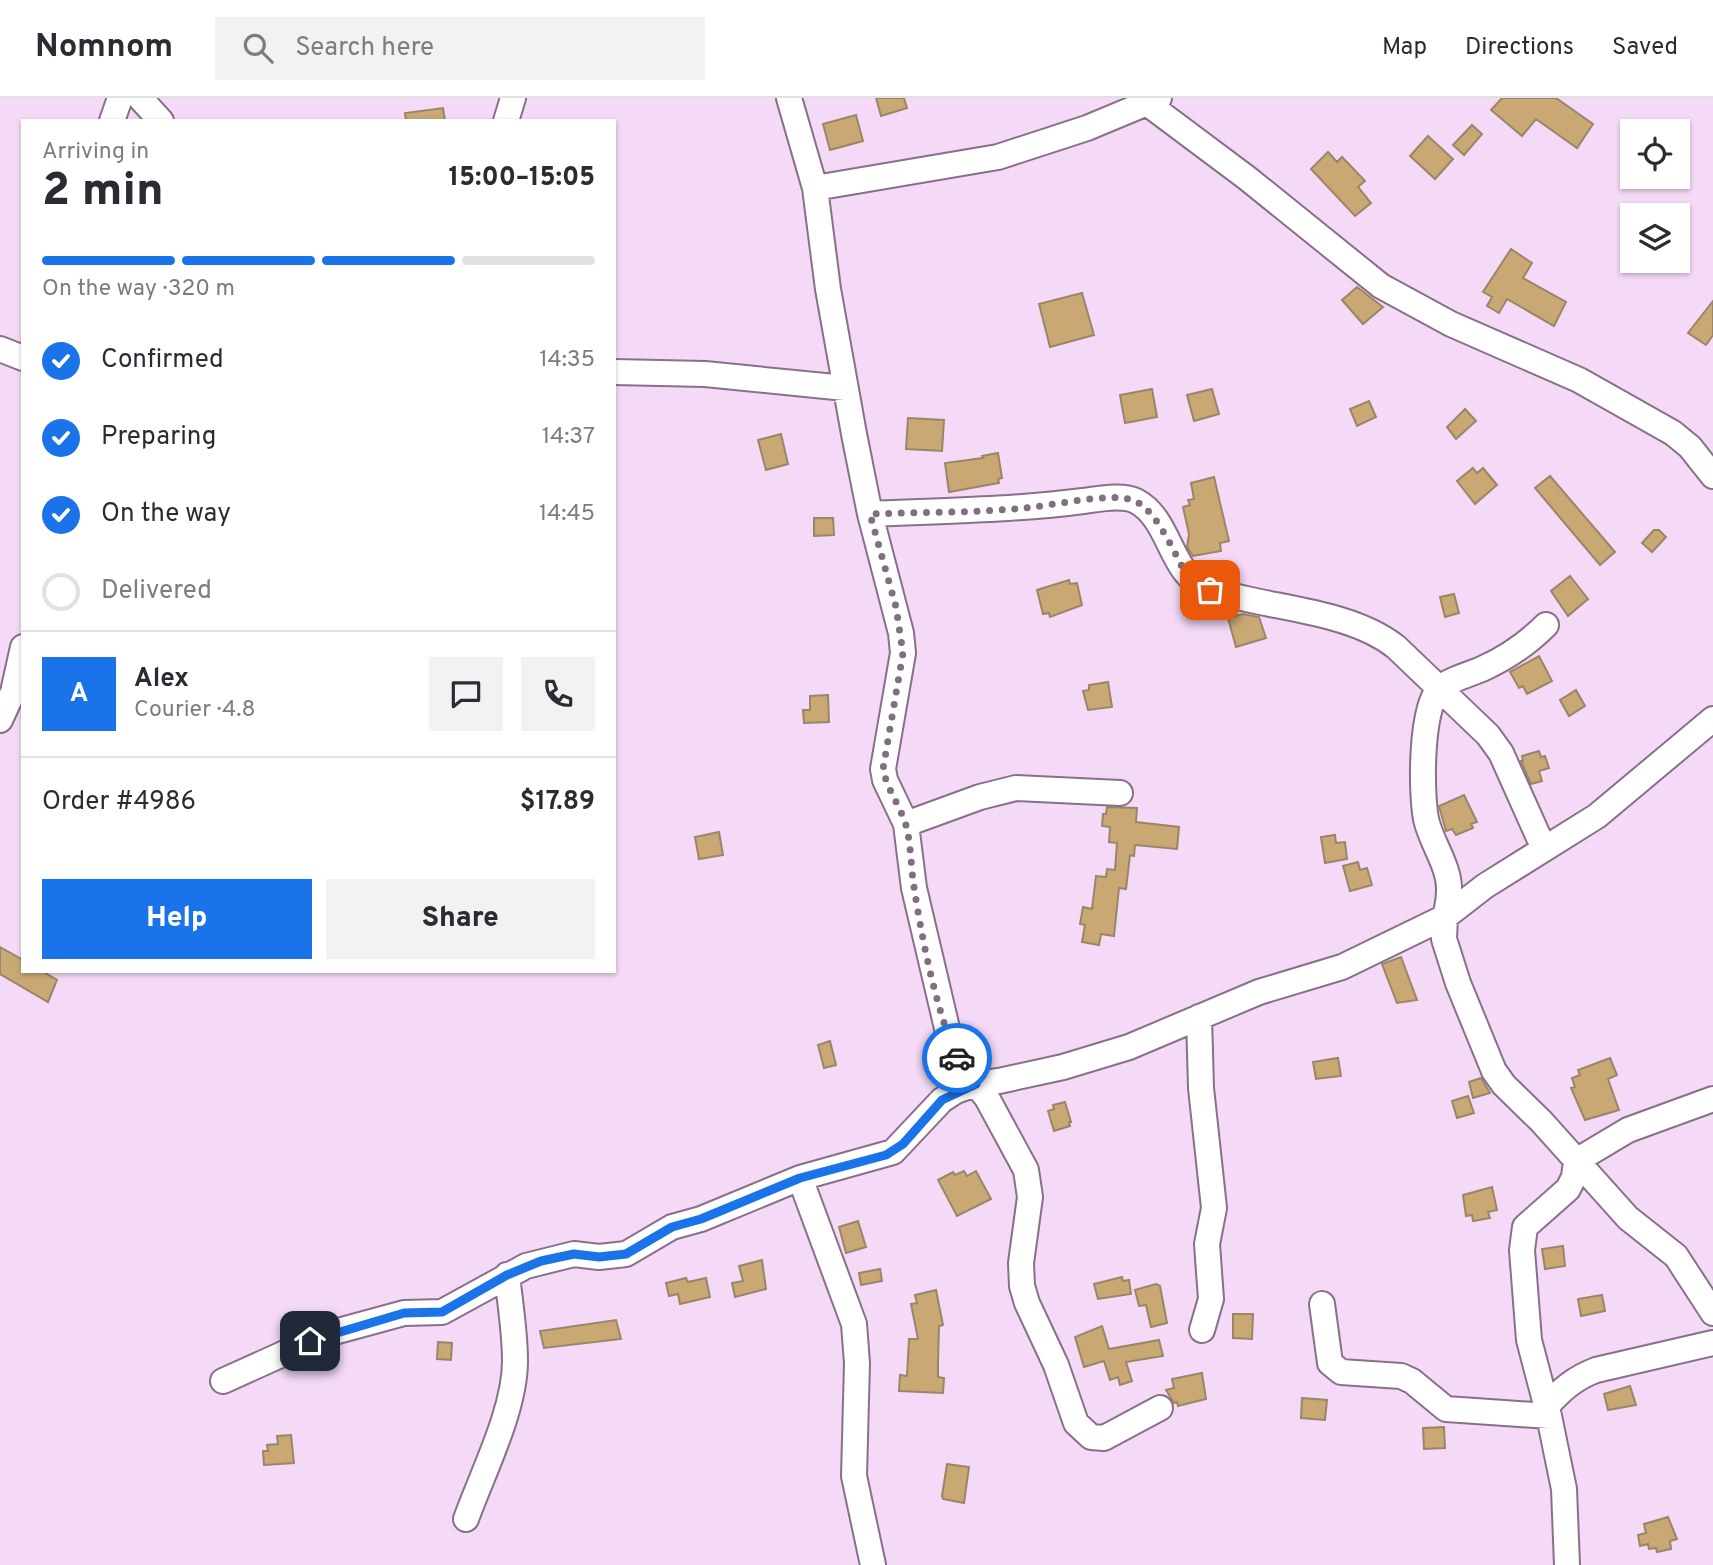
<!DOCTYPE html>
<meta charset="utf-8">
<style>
body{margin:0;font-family:Overpass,sans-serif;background:#f2f2f3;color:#2b2b33;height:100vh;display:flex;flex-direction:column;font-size:26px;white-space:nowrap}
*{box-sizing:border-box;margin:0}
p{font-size:23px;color:#7c7c81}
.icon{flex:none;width:38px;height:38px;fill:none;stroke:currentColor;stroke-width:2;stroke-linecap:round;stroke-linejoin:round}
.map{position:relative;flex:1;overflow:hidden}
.side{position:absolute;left:21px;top:21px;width:595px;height:854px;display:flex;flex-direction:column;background:#fff;border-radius:0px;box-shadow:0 2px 5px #0004}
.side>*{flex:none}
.buttons{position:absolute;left:1620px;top:21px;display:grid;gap:14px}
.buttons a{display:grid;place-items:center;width:70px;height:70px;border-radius:0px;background:#fff;box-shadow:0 2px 5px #0004;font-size:35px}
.pin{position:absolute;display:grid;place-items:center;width:60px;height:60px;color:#fff;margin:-30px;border-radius:14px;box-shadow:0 4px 10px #0006}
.courier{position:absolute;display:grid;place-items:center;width:70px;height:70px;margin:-35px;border:5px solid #1a73e8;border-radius:50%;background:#fff;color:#222;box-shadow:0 2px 9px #0007}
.overview em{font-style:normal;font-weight:800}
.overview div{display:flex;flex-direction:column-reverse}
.overview{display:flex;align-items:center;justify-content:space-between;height:119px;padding:0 21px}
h1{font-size:46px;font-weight:800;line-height:52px}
.bar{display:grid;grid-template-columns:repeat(4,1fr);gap:10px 7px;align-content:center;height:84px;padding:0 21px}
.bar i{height:9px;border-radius:5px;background:#e1e1e2}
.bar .on{background:#1a73e8}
.bar p{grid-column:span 4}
.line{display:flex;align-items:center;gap:18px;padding:0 21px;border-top:2px solid #e1e1e2}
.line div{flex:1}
.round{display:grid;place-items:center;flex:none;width:74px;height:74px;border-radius:0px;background:#f2f2f3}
ol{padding:0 21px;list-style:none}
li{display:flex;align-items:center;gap:21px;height:77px}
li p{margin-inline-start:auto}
li .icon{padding:7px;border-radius:50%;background:#1a73e8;color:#fff;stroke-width:4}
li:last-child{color:#7c7c81}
li i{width:38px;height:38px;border:4px solid #e1e1e2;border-radius:50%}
.action{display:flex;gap:14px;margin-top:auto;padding:14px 21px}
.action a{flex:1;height:80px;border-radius:0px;background:#1a73e8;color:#fff;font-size:28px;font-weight:800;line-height:80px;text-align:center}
.action a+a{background:#f2f2f3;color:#2b2b33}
header{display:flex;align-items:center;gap:42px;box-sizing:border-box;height:98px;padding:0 35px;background:#fff;border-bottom:2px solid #e1e1e2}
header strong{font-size:33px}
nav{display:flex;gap:38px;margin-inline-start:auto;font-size:24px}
.search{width:490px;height:63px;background:#f2f2f3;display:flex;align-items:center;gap:18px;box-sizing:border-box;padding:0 24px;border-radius:0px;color:#7c7c81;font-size:26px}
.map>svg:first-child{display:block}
</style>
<header>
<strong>Nomnom</strong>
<div class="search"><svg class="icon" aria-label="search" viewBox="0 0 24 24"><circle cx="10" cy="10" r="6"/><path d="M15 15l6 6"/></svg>Search here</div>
<nav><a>Map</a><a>Directions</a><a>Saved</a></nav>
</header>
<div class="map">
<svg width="1713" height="1467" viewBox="0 0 1713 1467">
<rect width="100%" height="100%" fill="#f4daf6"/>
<!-- building -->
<path fill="#c9a874" stroke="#998669" stroke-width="2" d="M 876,0 L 904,0 L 907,10 L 881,18 Z
M 1502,0 L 1556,0 L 1593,26 L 1577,50 L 1536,21 L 1522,38 L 1491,12 Z
M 443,10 L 445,23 L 406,23 L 405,15 Z
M 856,17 L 863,43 L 830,52 L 823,26 Z
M 1472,27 L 1482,36 L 1464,57 L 1453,47 Z
M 1428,38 L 1453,61 L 1435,81 L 1410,58 Z
M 1328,54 L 1337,64 L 1342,59 L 1365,83 L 1358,89 L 1371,105 L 1355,118 L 1311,71 Z
M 1511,151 L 1532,165 L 1523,180 L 1566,204 L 1554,228 L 1507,201 L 1499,215 L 1487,208 L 1492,199 L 1483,194 Z
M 1357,189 L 1383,209 L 1363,226 L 1342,202 Z
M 1082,195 L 1094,237 L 1050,249 L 1039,206 Z
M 1713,203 L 1713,237 L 1706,247 L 1688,235 Z
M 1152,291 L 1157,319 L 1125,325 L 1120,297 Z
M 1212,291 L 1219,316 L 1194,323 L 1187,297 Z
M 1369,303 L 1376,319 L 1357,328 L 1350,311 Z
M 1465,311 L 1476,323 L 1456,341 L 1447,329 Z
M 908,320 L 944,322 L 942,353 L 906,351 Z
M 781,336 L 788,366 L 766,372 L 758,342 Z
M 998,355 L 1002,380 L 998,381 L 999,385 L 949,394 L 945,365 L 983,360 L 982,358 Z
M 1473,370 L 1477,375 L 1483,370 L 1497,387 L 1475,406 L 1457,383 Z
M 1550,378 L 1615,454 L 1600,467 L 1535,390 Z
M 1214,379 L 1229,443 L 1220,445 L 1221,453 L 1193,458 L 1187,449 L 1189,436 L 1183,409 L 1190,407 L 1188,402 L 1194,401 L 1191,385 Z
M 814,420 L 833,420 L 834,437 L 814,438 Z
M 1654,432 L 1659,432 L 1666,439 L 1652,454 L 1642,445 Z
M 1570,478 L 1588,501 L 1568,518 L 1551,493 Z
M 1069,482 L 1070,486 L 1077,485 L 1082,507 L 1050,519 L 1049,515 L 1043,516 L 1037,492 Z
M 1454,496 L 1459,515 L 1445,519 L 1440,499 Z
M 1243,516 L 1259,519 L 1266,540 L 1236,549 L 1228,520 Z
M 1539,558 L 1552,583 L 1527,596 L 1523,588 L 1519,590 L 1510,574 Z
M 1108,584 L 1112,609 L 1088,612 L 1083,593 L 1089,592 L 1089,587 Z
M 1576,592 L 1585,608 L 1569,618 L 1560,602 Z
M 828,597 L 829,624 L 804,625 L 803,612 L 810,612 L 810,598 Z
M 1539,653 L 1541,659 L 1545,658 L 1549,670 L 1539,673 L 1542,683 L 1531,686 L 1521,663 L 1523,663 L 1522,658 Z
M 1464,697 L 1477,724 L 1471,726 L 1473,730 L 1456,737 L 1452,731 L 1446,733 L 1439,708 Z
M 1107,709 L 1137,710 L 1136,724 L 1179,729 L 1177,751 L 1135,747 L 1134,758 L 1130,757 L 1126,791 L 1119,790 L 1114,838 L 1101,836 L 1099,847 L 1082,844 L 1085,827 L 1080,826 L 1083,809 L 1092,811 L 1096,778 L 1106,779 L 1107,771 L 1115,772 L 1117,745 L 1109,744 L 1110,729 L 1102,728 L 1103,716 L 1106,716 Z
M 719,734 L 723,757 L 699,761 L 695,739 Z
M 1335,737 L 1336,745 L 1345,744 L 1347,761 L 1325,765 L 1321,739 Z
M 1358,764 L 1360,772 L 1367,770 L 1372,787 L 1350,793 L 1343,768 Z
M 0,849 L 23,862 L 23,873 L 42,873 L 57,882 L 48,904 L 0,876 Z
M 1401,859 L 1417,902 L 1397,905 L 1382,866 Z
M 830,943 L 836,967 L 824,970 L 818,947 Z
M 1338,960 L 1341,978 L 1316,981 L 1313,964 Z
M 1610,960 L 1617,977 L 1608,981 L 1619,1012 L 1585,1022 L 1571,990 L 1575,989 L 1572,980 L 1580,977 L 1578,972 Z
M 1481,980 L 1490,995 L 1473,1000 L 1469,984 Z
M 1468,998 L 1474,1015 L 1457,1020 L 1452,1003 Z
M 1065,1004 L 1071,1024 L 1069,1024 L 1070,1028 L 1054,1033 L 1048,1013 L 1054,1011 L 1053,1007 Z
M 964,1073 L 967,1078 L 976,1073 L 991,1101 L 957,1118 L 938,1082 L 953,1074 L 955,1077 Z
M 1492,1089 L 1497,1112 L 1488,1114 L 1490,1120 L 1473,1123 L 1472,1117 L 1466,1118 L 1463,1097 Z
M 858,1123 L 866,1149 L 846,1155 L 839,1129 Z
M 1563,1148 L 1565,1168 L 1545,1171 L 1542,1151 Z
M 762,1162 L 766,1191 L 735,1199 L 732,1185 L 743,1183 L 739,1168 Z
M 880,1171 L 882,1183 L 861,1187 L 859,1175 Z
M 1122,1179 L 1123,1183 L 1129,1182 L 1131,1196 L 1098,1201 L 1094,1186 Z
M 686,1180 L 688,1184 L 706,1180 L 710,1199 L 680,1206 L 678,1196 L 669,1198 L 666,1185 Z
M 1156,1186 L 1160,1188 L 1167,1225 L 1151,1229 L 1146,1207 L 1139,1208 L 1135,1192 Z
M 936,1192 L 943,1227 L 939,1228 L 938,1265 L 938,1279 L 944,1280 L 943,1295 L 899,1293 L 900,1277 L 907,1278 L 909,1241 L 918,1241 L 911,1206 L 917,1205 L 915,1197 Z
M 1602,1197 L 1605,1213 L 1581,1218 L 1578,1201 Z
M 1233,1216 L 1253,1216 L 1252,1241 L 1233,1240 Z
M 616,1222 L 621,1241 L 544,1250 L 540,1233 Z
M 1102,1228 L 1109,1251 L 1159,1242 L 1163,1258 L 1126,1264 L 1132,1283 L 1120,1287 L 1118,1279 L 1110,1282 L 1104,1263 L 1084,1269 L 1075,1239 Z
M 438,1244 L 452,1245 L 451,1262 L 437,1261 Z
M 1202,1275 L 1206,1301 L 1178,1308 L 1177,1304 L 1174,1305 L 1166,1292 L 1174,1290 L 1172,1281 Z
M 1630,1288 L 1636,1307 L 1608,1312 L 1604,1296 Z
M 1302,1300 L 1327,1302 L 1325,1322 L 1301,1320 Z
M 1444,1329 L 1445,1350 L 1424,1351 L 1423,1330 Z
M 291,1337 L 294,1365 L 264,1367 L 263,1353 L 268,1353 L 267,1347 L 278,1346 L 277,1338 Z
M 947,1366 L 969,1369 L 964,1405 L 943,1401 L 942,1398 Z
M 1668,1419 L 1677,1441 L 1670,1443 L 1671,1451 L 1657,1454 L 1656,1450 L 1649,1451 L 1648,1446 L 1640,1448 L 1638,1437 L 1646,1435 L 1644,1426 Z"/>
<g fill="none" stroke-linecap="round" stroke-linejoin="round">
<defs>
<path id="minor" d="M 140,0 L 161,23
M 789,0 L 815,90 L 828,191 L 854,336 L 870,416 L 901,535 L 903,555 L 883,671 L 885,682 L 906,726 L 914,790 L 950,943 L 958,963 L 987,1000 L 1026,1072 L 1030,1099 L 1021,1165 L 1022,1188 L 1027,1205 L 1056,1267 L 1076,1325 L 1091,1339 L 1104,1340 L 1160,1310
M 1140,0 L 1247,80 L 1381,188 L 1451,226 L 1579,282 L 1673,335 L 1690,349 L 1713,378
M 112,23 L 120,0
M 506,23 L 513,0
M 815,90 L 998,59 L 1087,30 L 1159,0
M 0,251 L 23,260
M 614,274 L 705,276 L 845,290
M 870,416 C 941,413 1013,412 1083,403 C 1099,401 1122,396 1136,403 C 1172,422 1169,478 1209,491 C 1267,511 1348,511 1396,549 L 1488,637 L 1501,655 L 1544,751
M 1713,621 L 1597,718 L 1485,788 L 1445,819 L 1444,841 L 1458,885 L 1494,973 L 1504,987 L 1541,1023 L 1628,1120 L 1676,1158 L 1713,1215
M 0,622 L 13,594 L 23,549
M 906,726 L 980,699 L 1016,690 L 1120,695
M 1199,919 L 1201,990 L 1214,1110 L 1207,1146 L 1211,1201 L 1202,1232
M 800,1080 L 854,1226 L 857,1265 L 854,1378 L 873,1467
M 1322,1206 L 1330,1265 L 1341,1274 L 1401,1278 L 1412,1283 L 1446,1311 L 1549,1318
M 223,1283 L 327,1236 L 404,1215 L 442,1214 L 526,1168 L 574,1156 L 599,1159 L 626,1156 L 672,1129 L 701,1121 L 800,1080 L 893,1054 L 942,1002 L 956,993 L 976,986 L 999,983 L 1063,969 L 1129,949 L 1259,894 L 1342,869 L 1445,819 C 1447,811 1449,801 1449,793 C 1450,768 1431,745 1426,721 C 1421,695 1420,609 1440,590 C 1448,582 1474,575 1484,570 C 1508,559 1528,545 1546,527
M 1547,1308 C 1562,1291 1575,1280 1596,1272 L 1713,1245
M 466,1421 C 483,1374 515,1312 515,1263 C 515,1234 510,1205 507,1177
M 1567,1467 L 1564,1391 L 1549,1318 L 1529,1242 L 1522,1152 L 1525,1129 L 1568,1091 L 1574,1079 L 1576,1063 L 1628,1032 L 1713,1001"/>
</defs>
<!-- minor casing -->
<use href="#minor" stroke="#887089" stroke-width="28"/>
<!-- minor -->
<use href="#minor" stroke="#fff" stroke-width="24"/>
</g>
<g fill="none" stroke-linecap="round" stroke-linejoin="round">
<!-- done -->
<path stroke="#7f6f80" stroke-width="7" stroke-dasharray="0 12.6" d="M 957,960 C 936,911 922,842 914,789 C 911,770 911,750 907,731 C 902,710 887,692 883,671 L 903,555 L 896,509 L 870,416 C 921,414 974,415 1025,410 C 1050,408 1115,393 1135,403 C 1158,413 1176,460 1189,481 L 1196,487 L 1210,492"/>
<!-- route -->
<path stroke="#1a73e8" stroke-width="9" d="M 310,1243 L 404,1215 L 442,1214 L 507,1177 L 541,1163 L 574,1156 L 599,1159 L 626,1156 L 672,1129 L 701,1121 L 800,1080 L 886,1057 L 903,1046 L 942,1002 L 976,986 L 957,960"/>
</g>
</svg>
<div class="buttons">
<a><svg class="icon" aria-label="locate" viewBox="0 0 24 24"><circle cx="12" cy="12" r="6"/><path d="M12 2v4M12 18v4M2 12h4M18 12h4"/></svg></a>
<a><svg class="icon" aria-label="layers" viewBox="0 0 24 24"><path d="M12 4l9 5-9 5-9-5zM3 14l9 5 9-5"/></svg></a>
</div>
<div class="pin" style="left:1210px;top:492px;background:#ea580c"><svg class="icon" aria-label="bag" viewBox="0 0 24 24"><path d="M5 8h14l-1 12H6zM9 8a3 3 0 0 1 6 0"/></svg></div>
<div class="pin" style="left:310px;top:1243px;background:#1f2937"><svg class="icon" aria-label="home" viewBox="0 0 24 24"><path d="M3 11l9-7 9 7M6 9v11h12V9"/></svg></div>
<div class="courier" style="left:957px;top:960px"><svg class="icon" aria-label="car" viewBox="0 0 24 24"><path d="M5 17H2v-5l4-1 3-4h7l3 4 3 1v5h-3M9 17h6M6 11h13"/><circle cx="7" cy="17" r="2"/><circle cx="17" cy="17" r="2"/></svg></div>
<section class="side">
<div class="overview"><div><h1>2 min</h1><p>Arriving in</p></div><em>15:00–15:05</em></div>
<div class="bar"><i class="on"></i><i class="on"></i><i class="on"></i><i></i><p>On the way · 320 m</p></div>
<ol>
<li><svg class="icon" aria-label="check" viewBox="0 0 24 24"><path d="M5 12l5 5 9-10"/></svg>Confirmed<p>14:35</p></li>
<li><svg class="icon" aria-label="check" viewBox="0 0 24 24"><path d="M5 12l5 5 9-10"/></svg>Preparing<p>14:37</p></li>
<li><svg class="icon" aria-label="check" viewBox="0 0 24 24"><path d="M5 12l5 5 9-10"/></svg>On the way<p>14:45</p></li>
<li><i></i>Delivered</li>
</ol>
<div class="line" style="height:126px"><b class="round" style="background:#1a73e8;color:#fff">A</b><div><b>Alex</b><p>Courier · 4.8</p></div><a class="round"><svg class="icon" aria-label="chat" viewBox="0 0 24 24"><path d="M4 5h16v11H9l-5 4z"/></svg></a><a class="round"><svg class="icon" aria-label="phone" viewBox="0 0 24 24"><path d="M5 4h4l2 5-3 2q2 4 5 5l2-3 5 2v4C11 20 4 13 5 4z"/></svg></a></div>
<div class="line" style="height:91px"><div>Order #4986</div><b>$17.89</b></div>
<div class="action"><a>Help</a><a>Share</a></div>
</section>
</div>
